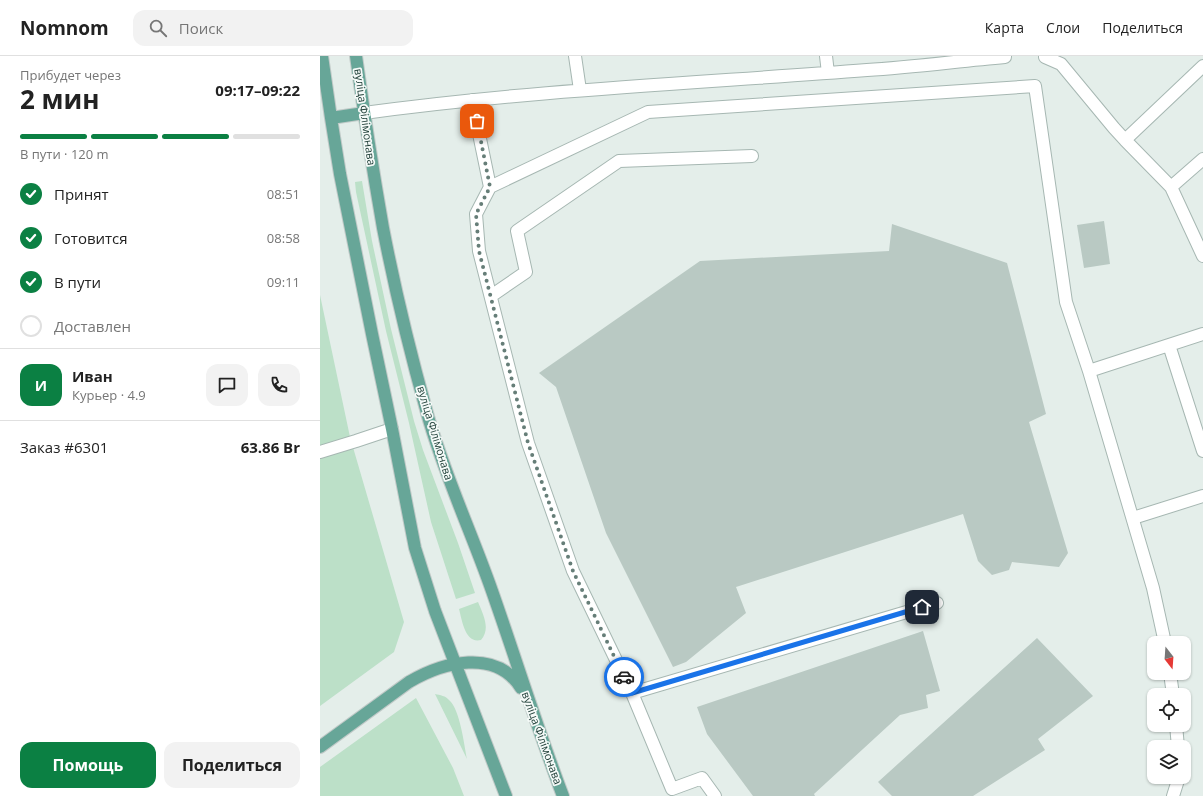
<!DOCTYPE html>
<html lang="ru">
<meta charset="utf-8">
<style>
body{margin:0;font-family:"Open Sans",sans-serif;background:#f2f2f2;color:#222;height:100vh;display:flex;flex-direction:column;font-size:15px;white-space:nowrap}
*{box-sizing:border-box;margin:0}
p{font-size:13px;color:#767676}
.icon{flex:none;width:22px;height:22px;fill:none;stroke:currentColor;stroke-width:2;stroke-linecap:round;stroke-linejoin:round}
.map{position:relative;flex:1;overflow:hidden}
.side{display:flex;flex-direction:column;background:#fff;width:320px}
.side>*{flex:none}
.needle{width:26px;rotate:163deg}
.tools{position:absolute;left:827px;top:580px;display:grid;gap:8px}
.tools a{display:grid;place-items:center;width:44px;height:44px;border-radius:8px;background:#fff;box-shadow:0 1px 3px #0004;font-size:20px}
.pin{position:absolute;display:grid;place-items:center;width:34px;height:34px;color:#fff;margin:-17px;border-radius:8px;box-shadow:0 2px 6px #0006}
.courier{position:absolute;display:grid;place-items:center;width:40px;height:40px;margin:-20px;border:3px solid #1a73e8;border-radius:50%;background:#fff;color:#222;box-shadow:0 1px 5px #0007}
.summary em{font-style:normal;font-weight:700}
.summary div{display:flex;flex-direction:column-reverse}
.summary{display:flex;align-items:center;justify-content:space-between;height:68px;padding:0 20px}
h1{font-size:26px;font-weight:700;line-height:30px}
.bar{display:grid;grid-template-columns:repeat(4,1fr);gap:6px 4px;align-content:center;height:48px;padding:0 20px}
.bar i{height:5px;border-radius:3px;background:#e0e0e0}
.bar .current{background:#0b8043}
.bar p{grid-column:span 4}
.line{display:flex;align-items:center;gap:10px;padding:0 20px;border-top:1px solid #e0e0e0}
.line div{flex:1}
.round{display:grid;place-items:center;flex:none;width:42px;height:42px;border-radius:12px;background:#f2f2f2}
ol{padding:0 20px;list-style:none}
li{display:flex;align-items:center;gap:12px;height:44px}
li p{margin-inline-start:auto}
li .icon{padding:4px;border-radius:50%;background:#0b8043;color:#fff;stroke-width:4}
li:last-child{color:#767676}
li i{width:22px;height:22px;border:2px solid #e0e0e0;border-radius:50%}
.action{display:flex;gap:8px;margin-top:auto;padding:8px 20px}
.action a{flex:1;height:46px;border-radius:12px;background:#0b8043;color:#fff;font-size:16px;font-weight:700;line-height:46px;text-align:center}
.action a+a{background:#f2f2f2;color:#222}
header{display:flex;align-items:center;gap:24px;box-sizing:border-box;height:56px;padding:0 20px;background:#fff;border-bottom:1px solid #e0e0e0}
header strong{font-size:19px}
nav{display:flex;gap:22px;margin-inline-start:auto;font-size:14px}
.search{width:280px;height:36px;background:#f2f2f2;display:flex;align-items:center;gap:10px;box-sizing:border-box;padding:0 14px;border-radius:12px;color:#767676;font-size:15px}
main{display:flex;flex:1;min-height:0}
.map>svg:first-child{display:block}
</style>
<header>
<strong>Nomnom</strong>
<div class="search"><svg class="icon" aria-label="search" viewBox="0 0 24 24"><circle cx="10" cy="10" r="6"/><path d="M15 15l6 6"/></svg>Поиск</div>
<nav><a>Карта</a><a>Слои</a><a>Поделиться</a></nav>
</header>
<main>
<section class="side">
<div class="summary"><div><h1>2 мин</h1><p>Прибудет через</p></div><em>09:17–09:22</em></div>
<div class="bar"><i class="current"></i><i class="current"></i><i class="current"></i><i></i><p>В пути · 120 m</p></div>
<ol>
<li><svg class="icon" aria-label="check" viewBox="0 0 24 24"><path d="M5 12l5 5 9-10"/></svg>Принят<p>08:51</p></li>
<li><svg class="icon" aria-label="check" viewBox="0 0 24 24"><path d="M5 12l5 5 9-10"/></svg>Готовится<p>08:58</p></li>
<li><svg class="icon" aria-label="check" viewBox="0 0 24 24"><path d="M5 12l5 5 9-10"/></svg>В пути<p>09:11</p></li>
<li><i></i>Доставлен</li>
</ol>
<div class="line" style="height:72px"><b class="round" style="background:#0b8043;color:#fff">И</b><div><b>Иван</b><p>Курьер · 4.9</p></div><a class="round"><svg class="icon" aria-label="chat" viewBox="0 0 24 24"><path d="M4 5h16v11H9l-5 4z"/></svg></a><a class="round"><svg class="icon" aria-label="phone" viewBox="0 0 24 24"><path d="M5 4h4l2 5-3 2q2 4 5 5l2-3 5 2v4C11 20 4 13 5 4z"/></svg></a></div>
<div class="line" style="height:52px"><div>Заказ #6301</div><b>63.86 Br</b></div>
<div class="action"><a>Помощь</a><a>Поделиться</a></div>
</section>
<div class="map">
<svg width="883" height="740" viewBox="0 0 883 740">
<rect width="100%" height="100%" fill="#e4eeea"/>
<!-- green -->
<path fill="#bce0c8" d="M 42,125 L 52,185 L 71,273 L 94,365 L 103,394 L 138,487 L 155,537 L 136,543 L 111,466 L 89,367 L 66,275 L 36,136 L 35,126 Z
M 0,239 L 30,381 L 84,566 L 74,596 L 0,650 Z
M 158,546 C 163,558 171,573 161,584 C 145,588 142,564 139,553 Z
M 115,638 C 120,639 126,640 129,644 C 140,653 144,688 147,703 Z
M 96,642 L 133,712 L 144,740 L 0,740 L 0,711 Z"/>
<!-- building -->
<path fill="#b9c9c3" d="M 784,165 L 790,208 L 764,212 L 757,169 Z
M 572,168 L 687,207 L 726,358 L 709,366 L 748,497 L 739,511 L 692,506 L 689,514 L 672,519 L 658,505 L 643,458 L 416,531 L 426,557 L 366,606 L 353,611 L 286,477 L 236,331 L 219,317 L 380,205 L 569,195 Z
M 603,575 L 620,635 L 606,639 L 608,652 L 580,659 L 494,738 L 495,740 L 433,740 L 387,678 L 377,651 Z
M 717,582 L 773,640 L 718,683 L 725,694 L 653,740 L 572,740 L 558,726 Z"/>
<g fill="none" stroke-linecap="round" stroke-linejoin="round">
<defs>
<path id="minor" d="M 255,0 L 260,34
M 506,0 L 508,17
M 725,1 L 741,8 L 794,72 L 805,84 L 883,10
M 152,44 L 170,131
M 44,57 C 211,34 379,27 547,14 C 593,11 639,5 685,1 L 685,0
M 805,84 L 851,131 L 883,200
M 851,131 L 883,103
M 171,240 L 206,216 L 197,175 L 299,105 L 432,100
M 849,289 L 883,395
M 769,315 L 883,278
M 0,396 L 36,385 L 72,373
M 813,462 L 883,440
M 850,617 L 853,639
M 312,637 L 617,547
M 856,669 L 858,691
M 395,740 L 382,722 L 352,733 L 312,637 L 253,515 L 208,387 L 159,195 L 156,158 L 170,131 L 328,56 L 715,30 L 746,246 L 769,315 L 833,532 L 845,587
M 853,740 L 859,721"/>
<path id="major" d="M 2,0 L 11,62 L 20,118 L 52,278 L 72,373 L 95,492 L 115,555 L 186,740
M 36,0 C 44,58 53,115 63,172 C 75,234 90,296 107,357 C 124,418 151,475 172,535 C 196,603 217,672 243,740
M 11,62 L 44,57
M 0,691 L 89,626 C 123,606 176,592 201,632"/>
</defs>
<!-- minor casing -->
<use href="#minor" stroke="#a6b7b2" stroke-width="14"/>
<!-- major casing -->
<use href="#major" stroke="#c1cac8" stroke-width="14"/>
<!-- minor -->
<use href="#minor" stroke="#fff" stroke-width="12"/>
<!-- major -->
<use href="#major" stroke="#67a698" stroke-width="12"/>
</g>
<g fill="none" stroke-linecap="round" stroke-linejoin="round">
<!-- done -->
<path stroke="#667e78" stroke-width="4" stroke-dasharray="0 7.2" d="M 157,65 L 170,131 L 156,158 L 159,195 L 208,387 L 253,515 L 304,621"/>
<!-- route -->
<path stroke="#1a73e8" stroke-width="5" d="M 304,621 L 312,637 L 602,551"/>
</g>
<g text-anchor="middle" stroke-width="3.5" stroke-linejoin="round" paint-order="stroke">
<!-- street labels -->
<g font-size="11" fill="#22413a" stroke="#f5faf8">
<text transform="translate(45 61) rotate(82)" y="4">вуліца Філімонава</text>
<text transform="translate(115 377) rotate(73)" y="4">вуліца Філімонава</text>
<text transform="translate(222 682) rotate(70)" y="4">вуліца Філімонава</text>
</g>
</g>
</svg>
<div class="tools">
<a><svg class="needle" viewBox="-14 -14 28 28"><path d="M0-13l5 13h-10z" fill="#e53935"/><path d="M0 13l5-13h-10z" fill="#767676"/></svg></a>
<a><svg class="icon" aria-label="locate" viewBox="0 0 24 24"><circle cx="12" cy="12" r="6"/><path d="M12 2v4M12 18v4M2 12h4M18 12h4"/></svg></a>
<a><svg class="icon" aria-label="layers" viewBox="0 0 24 24"><path d="M12 4l9 5-9 5-9-5zM3 14l9 5 9-5"/></svg></a>
</div>
<div class="pin" style="left:157px;top:65px;background:#ea580c"><svg class="icon" aria-label="bag" viewBox="0 0 24 24"><path d="M5 8h14l-1 12H6zM9 8a3 3 0 0 1 6 0"/></svg></div>
<div class="pin" style="left:602px;top:551px;background:#1f2937"><svg class="icon" aria-label="home" viewBox="0 0 24 24"><path d="M3 11l9-7 9 7M6 9v11h12V9"/></svg></div>
<div class="courier" style="left:304px;top:621px"><svg class="icon" aria-label="car" viewBox="0 0 24 24"><path d="M5 17H2v-5l4-1 3-4h7l3 4 3 1v5h-3M9 17h6M6 11h13"/><circle cx="7" cy="17" r="2"/><circle cx="17" cy="17" r="2"/></svg></div>
</div>
</main>
